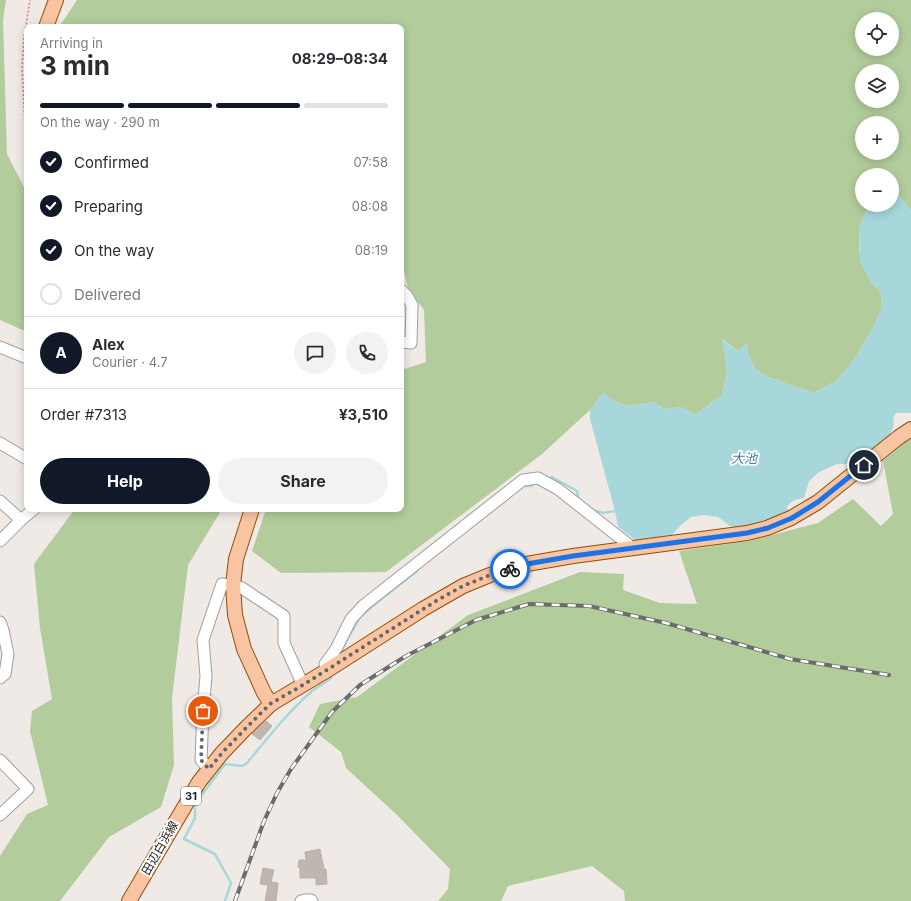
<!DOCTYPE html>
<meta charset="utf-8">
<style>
body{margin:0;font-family:Inter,"Noto Sans JP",sans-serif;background:#f2f2f3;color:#2b2b33;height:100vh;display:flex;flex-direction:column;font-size:15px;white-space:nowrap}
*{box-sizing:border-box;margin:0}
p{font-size:13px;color:#7c7c81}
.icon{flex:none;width:22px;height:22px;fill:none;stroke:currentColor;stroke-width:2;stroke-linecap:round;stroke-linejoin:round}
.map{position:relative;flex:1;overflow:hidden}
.side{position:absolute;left:24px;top:24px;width:380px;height:488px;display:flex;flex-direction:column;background:#fff;border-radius:8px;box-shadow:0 2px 10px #0003}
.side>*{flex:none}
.tools{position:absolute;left:855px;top:12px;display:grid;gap:8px}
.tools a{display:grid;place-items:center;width:44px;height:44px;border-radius:50%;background:#fff;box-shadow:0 2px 10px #0003;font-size:20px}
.pin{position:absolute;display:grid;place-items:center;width:34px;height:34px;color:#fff;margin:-17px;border:2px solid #fff;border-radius:50%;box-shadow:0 1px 4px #0007}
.courier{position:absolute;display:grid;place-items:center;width:40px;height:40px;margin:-20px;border:3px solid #1a73e8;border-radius:50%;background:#fff;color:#222;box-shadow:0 1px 5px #0007}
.head em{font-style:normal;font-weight:700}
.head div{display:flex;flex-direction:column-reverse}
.head{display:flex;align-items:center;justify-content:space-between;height:68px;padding:0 16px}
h1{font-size:26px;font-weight:700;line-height:30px}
.bar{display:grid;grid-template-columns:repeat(4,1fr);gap:6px 4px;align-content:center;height:48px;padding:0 16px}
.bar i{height:5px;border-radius:3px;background:#e1e1e2}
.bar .on{background:#111827}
.bar p{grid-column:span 4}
.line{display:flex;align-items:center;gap:10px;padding:0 16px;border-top:1px solid #e1e1e2}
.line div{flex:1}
.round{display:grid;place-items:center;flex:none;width:42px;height:42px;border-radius:21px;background:#f2f2f3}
ol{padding:0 16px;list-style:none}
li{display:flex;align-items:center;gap:12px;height:44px}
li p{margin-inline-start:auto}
li .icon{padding:4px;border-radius:50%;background:#111827;color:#fff;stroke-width:4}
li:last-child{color:#7c7c81}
li i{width:22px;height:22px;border:2px solid #e1e1e2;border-radius:50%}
.cta{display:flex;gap:8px;margin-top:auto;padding:8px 16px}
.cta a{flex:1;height:46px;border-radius:24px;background:#111827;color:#fff;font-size:16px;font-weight:700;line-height:46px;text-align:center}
.cta a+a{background:#f2f2f3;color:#2b2b33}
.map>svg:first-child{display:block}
</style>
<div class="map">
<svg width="911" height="901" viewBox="0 0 911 901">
<rect width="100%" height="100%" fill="#efeae5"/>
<!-- forest -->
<path fill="#b2cc9b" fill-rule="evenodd" d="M 0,0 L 6,0 L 3,20 L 7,154 L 27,193 L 27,332 L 0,320 Z
M 77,0 L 911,0 L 911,211 L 896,192 L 892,192 L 892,175 L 862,175 L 862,205 L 869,205 L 859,229 L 859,251 L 870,281 L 881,293 L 881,310 L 873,328 L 854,360 L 836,381 L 814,393 L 770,378 L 755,369 L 748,353 L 747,344 L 738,351 L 722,339 L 725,354 L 727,374 L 722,395 L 695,415 L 681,407 L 664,409 L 654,402 L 630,406 L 615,402 L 603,393 L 595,404 L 590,410 L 542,454 L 386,572 L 281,573 L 252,551 L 266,509 L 401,509 L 401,370 L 426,362 L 424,310 L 408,288 L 401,259 L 401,27 L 59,27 ZM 862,19 L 892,19 L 892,49 L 862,49 ZM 862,71 L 892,71 L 892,101 L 862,101 ZM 862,123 L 892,123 L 892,153 L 862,153 Z
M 911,437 L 911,901 L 625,901 L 624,891 L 592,866 L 508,886 L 501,901 L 438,901 L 448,889 L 450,869 L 396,814 L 346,768 L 341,752 L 309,727 L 320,704 L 357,697 L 468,615 L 580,572 L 624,574 L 623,590 L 660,603 L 697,604 L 679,551 L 748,541 L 818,523 L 853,499 L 881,526 L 893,514 L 883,461 Z
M 75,509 L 222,509 L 216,519 L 188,565 L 172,698 L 174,765 L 161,807 L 109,837 L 60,901 L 0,901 L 0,856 L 27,814 L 48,805 L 30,731 L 32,711 L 52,699 L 40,628 L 34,564 Z"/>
<!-- water -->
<path fill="#a7d7db" d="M 892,192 L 896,192 L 911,211 L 911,413 L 896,413 C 891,420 895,422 893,428 C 890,437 869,456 861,464 L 837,464 L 819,472 L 809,481 L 804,498 C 796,499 790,501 787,508 L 791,514 L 740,529 L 730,526 L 718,517 L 703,515 L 691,517 L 682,524 L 670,537 L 635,540 L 618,527 L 615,511 L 590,419 L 590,410 L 595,404 L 603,392 L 615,402 L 630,406 L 654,402 L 664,409 L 681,407 L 695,415 L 722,395 L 727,374 L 725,354 L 721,339 L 738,351 L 748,343 L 748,353 L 755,369 L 770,378 L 814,393 L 836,381 L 854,360 L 873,328 L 881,310 L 881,293 L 870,281 L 860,261 L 859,229 L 869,205 L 892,205 Z"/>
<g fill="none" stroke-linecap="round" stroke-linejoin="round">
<!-- stream -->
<path stroke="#a7d7db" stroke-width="2.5" d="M 548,479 L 552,477 L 577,491 L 579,501
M 522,486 L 532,486
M 593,510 L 603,513 L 615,511
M 339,653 L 341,651 L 360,617 L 380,600 L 417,571
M 225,901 L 231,883 L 215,854 L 184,839 L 195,818 L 195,804 L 225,764 L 242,766 L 247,763 C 267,739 287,713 311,692 C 317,687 325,683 331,678"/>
</g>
<!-- building -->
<path fill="#bfb5b1" stroke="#c0aea8" d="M 266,721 L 272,726 L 260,740 L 252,734 Z
M 320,849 L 324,869 L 326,869 L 327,884 L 316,885 L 316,878 L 300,878 L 300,868 L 298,867 L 299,860 L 306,860 L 305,852 Z
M 263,868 L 274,870 L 271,882 L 278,883 L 276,901 L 265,901 L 268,885 L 260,884 Z"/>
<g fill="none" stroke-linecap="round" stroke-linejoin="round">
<defs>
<path id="minor" d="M 401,290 L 407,296 L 412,305 L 411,343 L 401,342
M 0,347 L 27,358
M 0,443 L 27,459
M 0,501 L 21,520
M 0,541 L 21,520 L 34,509
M 0,622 L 3,630 L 8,654 L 5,674 L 0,678
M 326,671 L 325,664 L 336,649 L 351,619 L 364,605 L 523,480 L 538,478 L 558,489 L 629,545 L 632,548
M 0,760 L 28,789 L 0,815
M 209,769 L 201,760 L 203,711 L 206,676 L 203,640 L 222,584 L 233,585 L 242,588 L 284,616 L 284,643 L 303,685
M 301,901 L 305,900 L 311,900 L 312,901"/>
<path id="major" d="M 46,27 L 56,0
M 252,509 L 236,559 L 233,585 L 235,615 L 244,649 L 264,693 L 271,704
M 129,901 L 199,782 L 222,753 L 245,729 L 271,704 L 326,671 L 423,609 L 463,586 L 490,575 L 521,565 L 573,556 L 747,533 L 767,528 L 791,518 L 818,502 L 899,437 L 911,429"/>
</defs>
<!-- minor casing -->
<use href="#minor" stroke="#9f9f9f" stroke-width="13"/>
<!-- major casing -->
<use href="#major" stroke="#924d06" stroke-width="16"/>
<!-- path -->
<path stroke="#f47078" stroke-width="1.5" stroke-dasharray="2 2" stroke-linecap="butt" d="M 26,144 L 22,68 L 24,37 L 30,0"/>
<!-- minor -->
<use href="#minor" stroke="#fff" stroke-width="11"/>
<!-- major -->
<use href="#major" stroke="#f8c4a1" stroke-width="14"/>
<defs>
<path id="rail" d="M 235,901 L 264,821 L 277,793 L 291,769 L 332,712 L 360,685 L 406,656 L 476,620 L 529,604 L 589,606 L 666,623 L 790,659 L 889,675"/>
</defs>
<!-- rail casing -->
<use href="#rail" stroke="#6c6c6c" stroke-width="4"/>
<!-- rail -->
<use href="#rail" stroke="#fff" stroke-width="2.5" stroke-dasharray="8" stroke-linecap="butt"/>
</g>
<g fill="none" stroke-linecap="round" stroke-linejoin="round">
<!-- done -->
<path stroke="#676564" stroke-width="4" stroke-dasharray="0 7.2" d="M 203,711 L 201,760 L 209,769 L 222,753 L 245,729 L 270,704 L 303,685 L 436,601 L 463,586 L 490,575 L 510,569"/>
<!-- route -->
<path stroke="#1a73e8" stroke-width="5" d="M 510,569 L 521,565 L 573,556 L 747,533 L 768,528 L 792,518 L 818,502 L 864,465"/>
</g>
<g text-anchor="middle" stroke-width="4" stroke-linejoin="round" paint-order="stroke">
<!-- shield labels -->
<rect fill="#fff" stroke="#626262" stroke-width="1" x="181" y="787" width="20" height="18" rx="3"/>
<g font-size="11" font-weight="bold" fill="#1e1e1e">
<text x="191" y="800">31</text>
</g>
<!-- street labels -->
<g font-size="12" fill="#1e1e1e" stroke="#fff">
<text transform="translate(160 848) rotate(-60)" y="4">田辺白浜線</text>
</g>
<!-- water labels -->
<g font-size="13" font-style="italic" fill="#457993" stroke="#fff">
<text x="744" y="463">大池</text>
</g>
</g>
</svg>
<div class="tools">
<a><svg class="icon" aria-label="locate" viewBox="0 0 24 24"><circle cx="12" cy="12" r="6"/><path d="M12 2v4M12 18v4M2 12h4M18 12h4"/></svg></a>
<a><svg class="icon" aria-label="layers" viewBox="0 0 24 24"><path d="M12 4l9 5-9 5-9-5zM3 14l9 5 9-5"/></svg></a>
<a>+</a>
<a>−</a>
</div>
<div class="pin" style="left:203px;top:711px;background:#ea580c"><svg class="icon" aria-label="bag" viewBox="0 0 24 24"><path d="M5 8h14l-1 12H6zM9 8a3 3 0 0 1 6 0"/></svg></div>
<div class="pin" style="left:864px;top:465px;background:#1f2937"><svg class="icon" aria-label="home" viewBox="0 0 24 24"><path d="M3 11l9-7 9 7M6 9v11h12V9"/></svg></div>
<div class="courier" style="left:510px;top:569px"><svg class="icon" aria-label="bike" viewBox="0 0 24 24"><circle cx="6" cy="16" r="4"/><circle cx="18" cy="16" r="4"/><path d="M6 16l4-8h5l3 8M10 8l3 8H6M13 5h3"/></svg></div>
<section class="side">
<div class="head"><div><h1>3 min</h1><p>Arriving in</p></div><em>08:29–08:34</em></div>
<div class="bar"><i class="on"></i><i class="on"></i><i class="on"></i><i></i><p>On the way · 290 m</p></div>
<ol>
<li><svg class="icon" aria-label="check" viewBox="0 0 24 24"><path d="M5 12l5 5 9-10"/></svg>Confirmed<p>07:58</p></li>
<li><svg class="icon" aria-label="check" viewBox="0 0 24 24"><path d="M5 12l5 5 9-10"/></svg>Preparing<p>08:08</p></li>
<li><svg class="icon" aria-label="check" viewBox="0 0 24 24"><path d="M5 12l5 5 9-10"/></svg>On the way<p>08:19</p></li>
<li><i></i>Delivered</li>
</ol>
<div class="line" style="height:72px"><b class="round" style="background:#111827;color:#fff">A</b><div><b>Alex</b><p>Courier · 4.7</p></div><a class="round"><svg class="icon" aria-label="chat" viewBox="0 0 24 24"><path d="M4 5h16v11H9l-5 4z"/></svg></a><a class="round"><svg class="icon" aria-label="phone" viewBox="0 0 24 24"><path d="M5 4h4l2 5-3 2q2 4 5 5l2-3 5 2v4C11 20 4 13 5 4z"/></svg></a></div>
<div class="line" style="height:52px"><div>Order #7313</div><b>¥3,510</b></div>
<div class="cta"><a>Help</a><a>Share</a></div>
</section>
</div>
